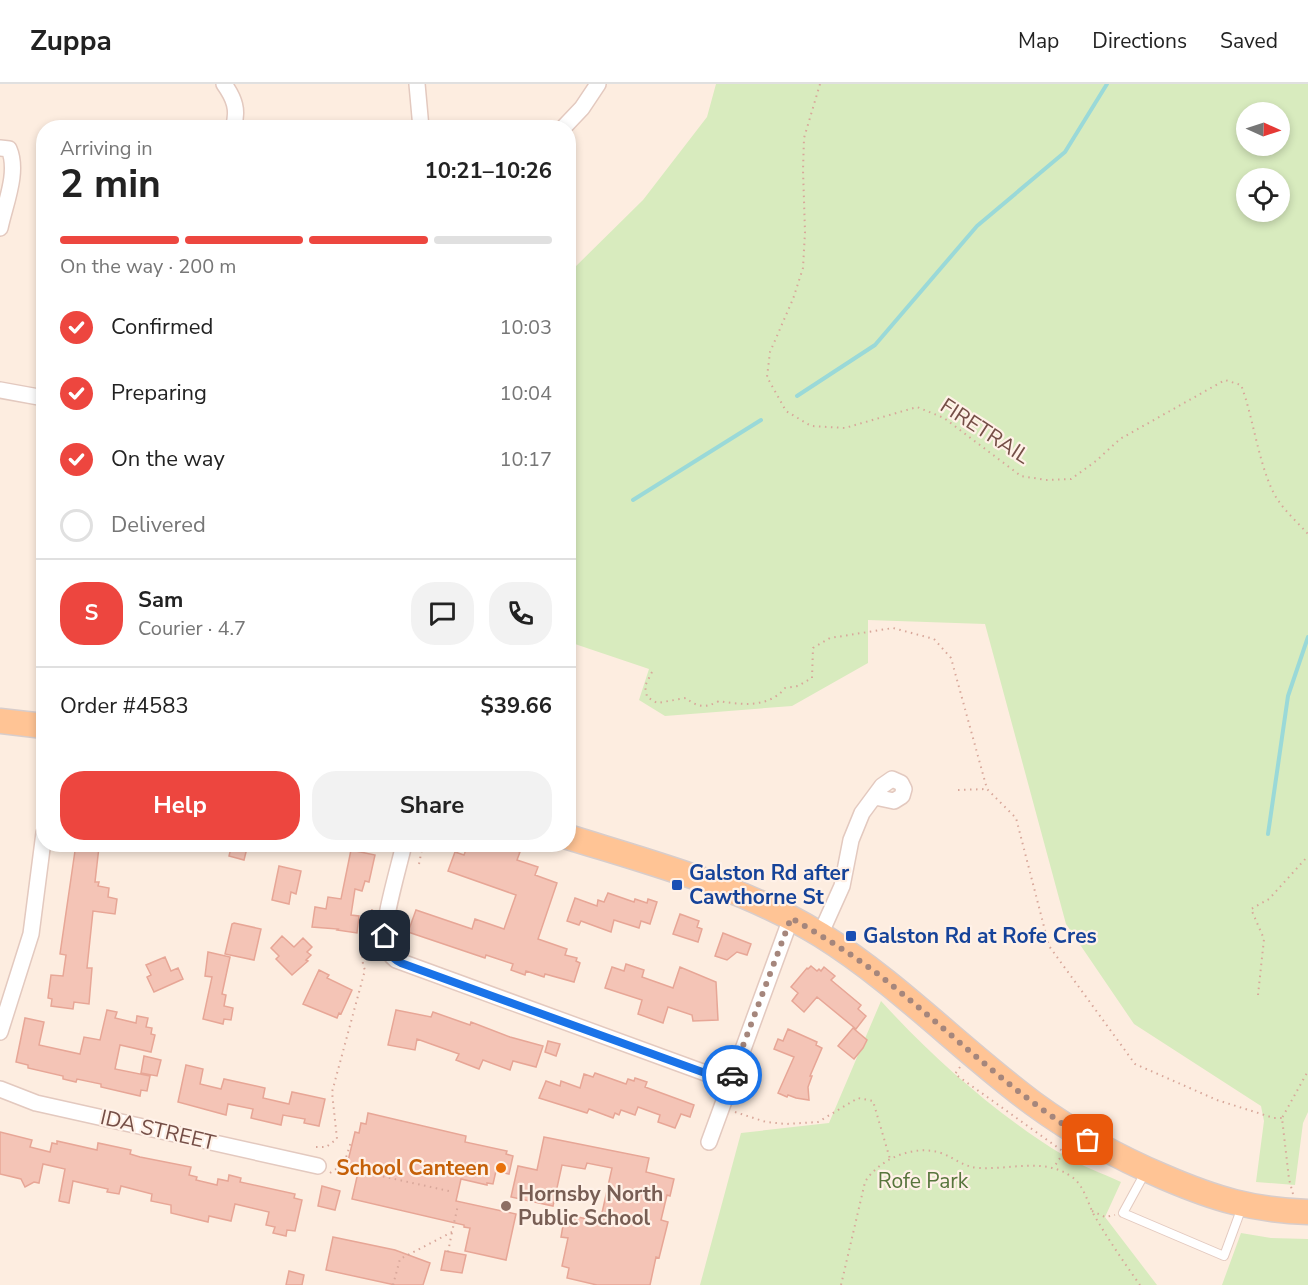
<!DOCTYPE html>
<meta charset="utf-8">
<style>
body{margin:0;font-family:"Nunito Sans",sans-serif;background:#f2f2f2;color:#222;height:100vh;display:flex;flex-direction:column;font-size:22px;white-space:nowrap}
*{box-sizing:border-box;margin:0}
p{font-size:20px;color:#767676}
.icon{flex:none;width:33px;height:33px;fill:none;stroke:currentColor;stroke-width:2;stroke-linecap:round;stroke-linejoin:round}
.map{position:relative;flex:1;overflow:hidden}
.sheet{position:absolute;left:36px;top:36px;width:540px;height:732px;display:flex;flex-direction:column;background:#fff;border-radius:24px;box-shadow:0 3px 9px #0003}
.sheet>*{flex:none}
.needle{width:39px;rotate:93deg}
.fabs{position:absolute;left:1236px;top:18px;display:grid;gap:12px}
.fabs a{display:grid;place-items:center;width:54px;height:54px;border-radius:50%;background:#fff;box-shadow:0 3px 9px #0003;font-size:30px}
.pin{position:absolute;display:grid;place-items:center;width:51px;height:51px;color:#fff;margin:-26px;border-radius:12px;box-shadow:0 3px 9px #0006}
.courier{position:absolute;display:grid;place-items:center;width:60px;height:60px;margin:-30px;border:4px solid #1a73e8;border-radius:50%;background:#fff;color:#222;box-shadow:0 2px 8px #0007}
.summary em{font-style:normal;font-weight:700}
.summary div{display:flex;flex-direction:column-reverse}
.summary{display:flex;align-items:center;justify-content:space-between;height:102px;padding:0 24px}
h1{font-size:39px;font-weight:700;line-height:45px}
.bar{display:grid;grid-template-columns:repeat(4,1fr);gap:9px 6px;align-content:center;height:72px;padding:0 24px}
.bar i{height:8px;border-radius:4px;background:#e0e0e0}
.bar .on{background:#ed463f}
.bar p{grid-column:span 4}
.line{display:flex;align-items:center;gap:15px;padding:0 24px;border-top:2px solid #e0e0e0}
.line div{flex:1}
.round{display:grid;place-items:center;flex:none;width:63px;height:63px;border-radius:24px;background:#f2f2f2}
ol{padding:0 24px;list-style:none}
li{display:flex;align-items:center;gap:18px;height:66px}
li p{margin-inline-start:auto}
li .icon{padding:6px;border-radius:50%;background:#ed463f;color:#fff;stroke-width:4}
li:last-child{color:#767676}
li i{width:33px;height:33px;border:3px solid #e0e0e0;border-radius:50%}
.cta{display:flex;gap:12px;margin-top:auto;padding:12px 24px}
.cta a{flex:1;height:69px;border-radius:24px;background:#ed463f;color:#fff;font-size:24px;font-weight:700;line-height:69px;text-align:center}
.cta a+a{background:#f2f2f2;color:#222}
header{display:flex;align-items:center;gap:36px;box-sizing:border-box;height:84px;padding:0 30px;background:#fff;border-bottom:2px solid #e0e0e0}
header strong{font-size:28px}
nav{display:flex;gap:33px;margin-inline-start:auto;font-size:21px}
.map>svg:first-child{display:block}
</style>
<header>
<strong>Zuppa</strong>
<nav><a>Map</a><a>Directions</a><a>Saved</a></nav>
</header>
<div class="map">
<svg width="1308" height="1201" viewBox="0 0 1308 1201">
<rect width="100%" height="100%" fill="#fdede0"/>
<!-- green -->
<path fill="#d8ebbe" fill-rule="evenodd" d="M 716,0 L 1308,0 L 1308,1028 L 1303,1039 L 1295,1101 L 1256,1098 L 1264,1037 L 1261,1022 L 1134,940 L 1066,840 L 985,540 L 868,536 L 868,579 L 792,622 L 665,632 L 639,616 L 649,585 L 569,558 L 569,189 L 643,116 L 707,33 ZM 1246,28 L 1280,28 L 1280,62 L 1246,62 ZM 1246,94 L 1280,94 L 1280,128 L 1246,128 Z
M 881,917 C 932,973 998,1032 1063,1071 C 1081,1082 1102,1089 1121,1098 L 1105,1133 L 1157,1201 L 700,1201 L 741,1049 L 829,1039 Z
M 1241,1149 L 1271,1154 L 1308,1155 L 1308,1201 L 1222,1201 Z"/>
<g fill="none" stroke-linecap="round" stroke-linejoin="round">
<!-- stream -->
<path stroke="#9ad9d8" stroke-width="4" d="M 797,312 L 875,261 L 977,142 L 1065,68 L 1107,0
M 633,416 L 761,336
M 1268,750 L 1288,612 L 1308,553"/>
</g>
<!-- building -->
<path fill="#f4c4b6" stroke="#e7a696" stroke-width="1.5" d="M 76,760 L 99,763 L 95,798 L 99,798 L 98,802 L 109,804 L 108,813 L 117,815 L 115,830 L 93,827 L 87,884 L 92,884 L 89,920 L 74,918 L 73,925 L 51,922 L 52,915 L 48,914 L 51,891 L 63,892 L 66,871 L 60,870 Z
M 232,760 L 248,760 L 244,776 L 229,772 Z
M 468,760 L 496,760 L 520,768 L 517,776 L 538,783 L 535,791 L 557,799 L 538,855 L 567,865 L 565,871 L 577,874 L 576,877 L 580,879 L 574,898 L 545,890 L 544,893 L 526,887 L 525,891 L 511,886 L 513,880 L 486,871 L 485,874 L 408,848 L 416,826 L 472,845 L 475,835 L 504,845 L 516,811 L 448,787 L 455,768 L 464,771 Z
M 351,766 L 375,771 L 369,798 L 365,797 L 362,807 L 355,805 L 351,831 L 359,832 L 357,849 L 337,846 L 338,845 L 312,843 L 315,823 L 326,825 L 328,813 L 341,815 Z
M 279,782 L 301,787 L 296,810 L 291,808 L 289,820 L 272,816 Z
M 608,809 L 634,818 L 635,815 L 647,819 L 648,815 L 657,818 L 650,840 L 641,837 L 639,844 L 614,836 L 611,848 L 581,837 L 579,841 L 567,837 L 575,814 L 597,822 L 598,816 L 604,818 Z
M 680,830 L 699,837 L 697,843 L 702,845 L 698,858 L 673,850 Z
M 234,839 L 261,845 L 254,876 L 225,870 L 232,840 Z
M 723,849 L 751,860 L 747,871 L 737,868 L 727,876 L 715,872 Z
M 282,852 L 294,863 L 303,854 L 312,863 L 307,868 L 311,871 L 306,876 L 308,877 L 292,891 L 276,875 L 279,872 L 271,864 Z
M 208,868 L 230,873 L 222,910 L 226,911 L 224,922 L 233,924 L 231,936 L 224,935 L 223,940 L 203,935 L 212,893 L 205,892 Z
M 165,873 L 171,887 L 178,884 L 183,895 L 154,908 L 147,893 L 151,891 L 146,881 Z
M 626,880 L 644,886 L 642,893 L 673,904 L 680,883 L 716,898 L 718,936 L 693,937 L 692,931 L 668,923 L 663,939 L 638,930 L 642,916 L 605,904 L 612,883 L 624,887 Z
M 811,882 L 817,887 L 819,885 L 821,887 L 824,883 L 835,892 L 831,896 L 861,921 L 858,925 L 866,932 L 856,945 L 817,913 L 804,928 L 792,917 L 798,909 L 791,903 L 807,884 L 808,885 Z
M 319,886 L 329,891 L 327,894 L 352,906 L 341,930 L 339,929 L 337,934 L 303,920 Z
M 107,926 L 117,928 L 115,934 L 136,939 L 137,932 L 148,934 L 146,943 L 152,944 L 151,950 L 155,951 L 151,968 L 120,961 L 115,985 L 150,992 L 147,1007 L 141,1006 L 140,1012 L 101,1003 L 101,1000 L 77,995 L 76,998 L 63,995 L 63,992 L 28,984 L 28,981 L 16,978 L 25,934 L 44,938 L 39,961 L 80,970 L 84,953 L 100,956 Z
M 396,926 L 431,933 L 433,928 L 470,941 L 471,938 L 510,953 L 543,962 L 536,983 L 513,977 L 510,986 L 483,976 L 479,985 L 456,976 L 459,970 L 417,955 L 415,966 L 388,961 Z
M 853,944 L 867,956 L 863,964 L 854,975 L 838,962 Z
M 788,945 L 817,958 L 816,961 L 822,964 L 810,992 L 812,992 L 808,1003 L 809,1016 L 796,1014 L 788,1011 L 787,1013 L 778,1009 L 794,973 L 774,965 L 778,955 L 783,957 Z
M 548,957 L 560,960 L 556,972 L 545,968 Z
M 144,972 L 161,976 L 157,992 L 141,989 Z
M 186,981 L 203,985 L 200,1000 L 221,1005 L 224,995 L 265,1004 L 263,1014 L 289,1020 L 292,1008 L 325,1015 L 319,1042 L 304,1039 L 305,1035 L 283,1031 L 281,1041 L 251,1034 L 253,1025 L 228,1020 L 226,1031 L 178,1018 Z
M 595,989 L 626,1000 L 628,995 L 634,997 L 635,994 L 647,998 L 645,1003 L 694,1021 L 690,1033 L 681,1030 L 675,1044 L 658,1038 L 660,1031 L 638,1023 L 635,1031 L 621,1026 L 619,1031 L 615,1029 L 613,1034 L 589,1025 L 587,1029 L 539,1014 L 546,997 L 560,1002 L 561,997 L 580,1004 L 584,990 L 593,993 Z
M 368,1029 L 466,1052 L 465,1058 L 507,1067 L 506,1070 L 513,1072 L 509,1090 L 496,1087 L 493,1100 L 487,1099 L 487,1101 L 461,1095 L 456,1117 L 516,1130 L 506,1176 L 465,1167 L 470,1144 L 464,1143 L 464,1141 L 352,1115 L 359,1084 L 347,1081 L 355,1048 L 359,1049 L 361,1039 L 366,1040 Z
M 0,1048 L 32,1056 L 30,1063 L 50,1068 L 52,1059 L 57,1060 L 57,1057 L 97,1066 L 98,1059 L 117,1063 L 131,1066 L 130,1070 L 140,1073 L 191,1083 L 189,1091 L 197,1093 L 196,1096 L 217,1101 L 218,1095 L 228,1097 L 229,1091 L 241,1094 L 240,1098 L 295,1110 L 294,1114 L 302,1116 L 295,1147 L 287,1146 L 286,1152 L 273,1149 L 275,1143 L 266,1141 L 269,1128 L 235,1120 L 231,1137 L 209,1132 L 208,1138 L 171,1129 L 171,1121 L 151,1117 L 152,1110 L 121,1102 L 119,1110 L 107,1108 L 108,1105 L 73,1097 L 69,1119 L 59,1117 L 65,1085 L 43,1080 L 39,1099 L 34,1098 L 25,1103 L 21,1095 L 0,1090 Z
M 544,1053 L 649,1074 L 646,1088 L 674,1095 L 670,1112 L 667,1111 L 661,1136 L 668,1138 L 659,1174 L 656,1173 L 650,1201 L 597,1201 L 567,1194 L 569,1184 L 562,1182 L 568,1154 L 561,1153 L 565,1130 L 600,1138 L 612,1084 L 587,1079 L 585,1085 L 562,1081 L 553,1122 L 511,1113 L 518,1082 L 537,1086 Z
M 322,1102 L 340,1107 L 335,1126 L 318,1122 Z
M 333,1153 L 395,1166 L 430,1179 L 423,1201 L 395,1201 L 326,1186 Z
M 445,1167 L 466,1171 L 462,1189 L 441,1186 Z
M 289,1187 L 304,1191 L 302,1201 L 286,1201 Z"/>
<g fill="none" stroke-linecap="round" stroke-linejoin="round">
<defs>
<path id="service" d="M 1146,1087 L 1123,1129 L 1224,1172 L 1242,1123"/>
<path id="minor" d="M 224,0 C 234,14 239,26 233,44
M 417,0 L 421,44
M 563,44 L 582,24 L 598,0
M 0,64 L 9,65 C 19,88 5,120 0,144
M 0,306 L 44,314
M 404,760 C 399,783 381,841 385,860 C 387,867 391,872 396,876 L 730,998
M 820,851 L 842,802 L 851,756 L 862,729 L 882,702 L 892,695 L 901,699 L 904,705 L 902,712 L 894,717 L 875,713
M 0,948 L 31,850 L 44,749
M 0,1005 L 36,1019 L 318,1082
M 709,1058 L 791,834"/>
<path id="primary" d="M 0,637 L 44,642
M 568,753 C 655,780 743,803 821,851 C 898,899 961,966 1034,1020 C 1075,1050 1117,1073 1164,1093 C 1215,1115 1252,1126 1308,1128"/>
</defs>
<!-- service casing -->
<use href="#service" stroke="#e3c9bf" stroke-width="10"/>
<!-- minor casing -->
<use href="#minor" stroke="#e3c9bf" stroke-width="18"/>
<!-- primary casing -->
<use href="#primary" stroke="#d8cdcb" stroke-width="27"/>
<!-- path -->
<path stroke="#d8a79a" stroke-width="2" stroke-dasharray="1.5 4.5" stroke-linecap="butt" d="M 820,0 L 804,54 L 803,86 L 805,148 L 803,184 L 793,215 L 770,268 L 767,293 L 786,327 L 811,342 L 845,344 L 917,323 L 944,334 L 1021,392 L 1046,396 L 1071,395 L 1096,377 L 1120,355 L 1225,296 L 1241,301 C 1254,334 1260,393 1280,419 C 1288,430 1299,440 1308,450
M 652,588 L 645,602 L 647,613 L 657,619 L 686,614 C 698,624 706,624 719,617 C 741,621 769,624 785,604 L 798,602 L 812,594 L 813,564 L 830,554 L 893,544 L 934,555 L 951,574 L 987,705 L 1016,734 L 1049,862 L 1135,980 L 1217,1016 L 1274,1034 L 1282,1034
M 958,706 L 987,705
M 419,780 L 423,760
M 1258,911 L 1264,855 L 1251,825 L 1269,815 L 1308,772
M 960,983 L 955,990 L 1064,1068 L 1054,1083
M 735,1028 L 766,1038 L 786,1040 L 818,1038 L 858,1014 L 873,1017 L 890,1075
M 316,1063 L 326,1063 L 337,1055 L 332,1008 L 365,886 C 357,869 369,840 373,822
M 343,1081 L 349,1085 L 449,1107
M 330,1089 L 344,1080 L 351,1058 L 349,1058
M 1293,1110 L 1289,1095 L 1282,1034 L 1308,987
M 1092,1127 L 1105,1133 L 1115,1131
M 448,1168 L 452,1148
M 393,1201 L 400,1175 L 452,1148 L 458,1121
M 841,1201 L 865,1098 C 879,1075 914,1060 941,1069 C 955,1074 963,1083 979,1084 C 1010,1086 1044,1073 1072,1093 C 1086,1103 1088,1123 1097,1136 C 1110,1158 1125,1180 1140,1201"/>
<!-- service -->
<use href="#service" stroke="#fff" stroke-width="8"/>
<!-- minor -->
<use href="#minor" stroke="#fff" stroke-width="15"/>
<!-- primary -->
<use href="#primary" stroke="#ffc495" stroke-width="24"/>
</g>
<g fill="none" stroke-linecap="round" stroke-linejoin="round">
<!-- done -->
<path stroke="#a5867c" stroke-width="6" stroke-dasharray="0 10.8" d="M 732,991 L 791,834 C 827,855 862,876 894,903 C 958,955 1017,1013 1088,1056"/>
<!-- route -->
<path stroke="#1a73e8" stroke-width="8" d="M 385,852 C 385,864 389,873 401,879 L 730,998 L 732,991"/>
</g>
<!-- markers -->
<g fill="#1a4fb4" stroke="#fff1e7" stroke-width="2">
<rect x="671" y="795" width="12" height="12" rx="3"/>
<rect x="845" y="846" width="12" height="12" rx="3"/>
</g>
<circle fill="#e8710a" stroke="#fff1e7" stroke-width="2" cx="501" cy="1084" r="6"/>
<circle fill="#8d6e63" stroke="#fff1e7" stroke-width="2" cx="506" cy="1122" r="6"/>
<g text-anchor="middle" stroke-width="4.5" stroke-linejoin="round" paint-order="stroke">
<!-- street labels -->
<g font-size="21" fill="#754e46" stroke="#fff1e7">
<text transform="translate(985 347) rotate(33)" y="7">FIRETRAIL</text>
<text transform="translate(158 1046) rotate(13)" y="7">IDA STREET</text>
</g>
<!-- transit labels -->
<g font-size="21" font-weight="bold" fill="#164399" stroke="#fff1e7" text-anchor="start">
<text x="689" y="796">Galston Rd after<tspan x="689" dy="24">Cawthorne St</tspan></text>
<text x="863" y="859">Galston Rd at Rofe Cres</text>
</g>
<!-- food labels -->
<g font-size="21" font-weight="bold" fill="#c56008" stroke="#fff1e7" text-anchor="end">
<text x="489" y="1091">School Canteen</text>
</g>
<!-- park labels -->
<g font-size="21" fill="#57753c" stroke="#fff1e7">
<text x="923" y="1104">Rofe Park</text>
</g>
<!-- education labels -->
<g font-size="21" font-weight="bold" fill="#785e54" stroke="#fff1e7" text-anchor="start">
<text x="518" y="1117">Hornsby North<tspan x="518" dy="24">Public School</tspan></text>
</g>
</g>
</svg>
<div class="fabs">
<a><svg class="needle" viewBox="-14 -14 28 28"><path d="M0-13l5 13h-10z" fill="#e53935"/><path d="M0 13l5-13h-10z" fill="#767676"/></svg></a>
<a><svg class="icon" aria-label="locate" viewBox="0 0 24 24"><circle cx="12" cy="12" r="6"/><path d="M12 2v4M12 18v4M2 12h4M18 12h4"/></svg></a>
</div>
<div class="pin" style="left:1088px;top:1056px;background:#ea580c"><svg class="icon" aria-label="bag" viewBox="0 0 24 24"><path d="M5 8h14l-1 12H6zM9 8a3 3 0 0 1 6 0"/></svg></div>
<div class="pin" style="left:385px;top:852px;background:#1f2937"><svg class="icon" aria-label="home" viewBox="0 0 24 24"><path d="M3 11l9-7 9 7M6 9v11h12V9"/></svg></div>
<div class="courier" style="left:732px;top:991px"><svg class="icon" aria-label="car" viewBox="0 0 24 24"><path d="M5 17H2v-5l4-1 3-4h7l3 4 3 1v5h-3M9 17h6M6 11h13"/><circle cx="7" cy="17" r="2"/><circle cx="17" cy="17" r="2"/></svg></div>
<section class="sheet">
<div class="summary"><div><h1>2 min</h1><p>Arriving in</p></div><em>10:21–10:26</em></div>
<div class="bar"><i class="on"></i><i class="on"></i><i class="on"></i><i></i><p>On the way · 200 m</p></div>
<ol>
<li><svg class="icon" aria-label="check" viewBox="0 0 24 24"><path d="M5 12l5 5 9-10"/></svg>Confirmed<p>10:03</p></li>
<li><svg class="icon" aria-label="check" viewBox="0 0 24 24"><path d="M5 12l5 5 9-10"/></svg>Preparing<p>10:04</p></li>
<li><svg class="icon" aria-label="check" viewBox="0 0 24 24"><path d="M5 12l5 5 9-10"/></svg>On the way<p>10:17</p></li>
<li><i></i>Delivered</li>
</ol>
<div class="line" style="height:108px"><b class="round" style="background:#ed463f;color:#fff">S</b><div><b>Sam</b><p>Courier · 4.7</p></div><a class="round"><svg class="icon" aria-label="chat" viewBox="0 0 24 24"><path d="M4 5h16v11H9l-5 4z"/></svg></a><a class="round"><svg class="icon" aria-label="phone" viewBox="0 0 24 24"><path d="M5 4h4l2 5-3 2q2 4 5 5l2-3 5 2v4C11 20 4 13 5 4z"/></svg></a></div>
<div class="line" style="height:78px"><div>Order #4583</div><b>$39.66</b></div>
<div class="cta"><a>Help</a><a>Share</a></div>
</section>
</div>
